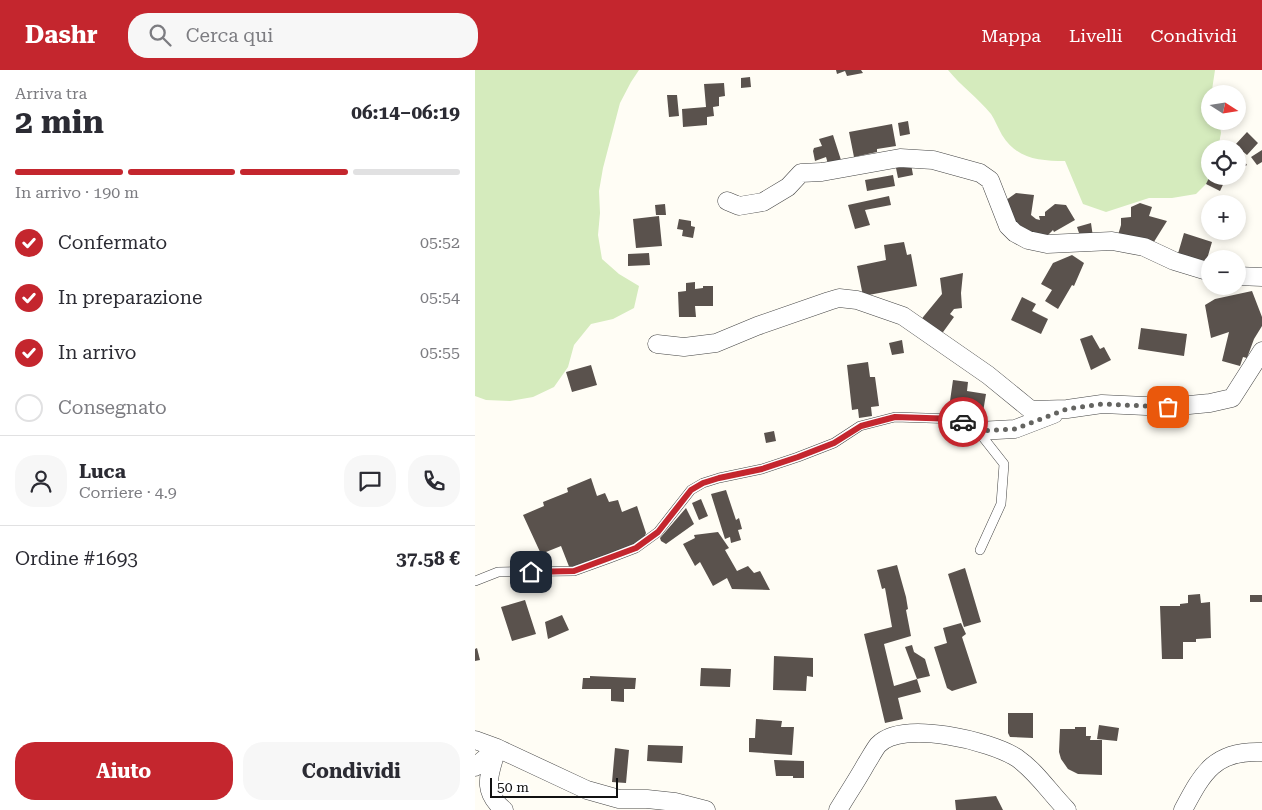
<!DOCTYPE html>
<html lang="it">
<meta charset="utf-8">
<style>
body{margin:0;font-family:"Roboto Serif",serif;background:#f7f7f7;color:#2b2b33;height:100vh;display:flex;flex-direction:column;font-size:19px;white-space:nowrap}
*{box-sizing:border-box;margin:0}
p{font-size:16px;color:#7c7c81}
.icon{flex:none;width:28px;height:28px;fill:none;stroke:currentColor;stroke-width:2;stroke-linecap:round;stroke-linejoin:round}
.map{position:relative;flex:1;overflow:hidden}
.drawer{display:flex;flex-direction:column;background:#fff;width:475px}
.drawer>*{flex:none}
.needle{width:32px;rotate:102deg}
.buttons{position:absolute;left:726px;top:15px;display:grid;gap:10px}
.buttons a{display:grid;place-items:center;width:45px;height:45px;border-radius:50%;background:#fff;box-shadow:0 2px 8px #0003;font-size:25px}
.scale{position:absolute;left:15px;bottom:12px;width:128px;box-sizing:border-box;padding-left:5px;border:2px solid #111;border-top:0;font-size:14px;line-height:18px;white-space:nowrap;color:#111;-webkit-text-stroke:4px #fff;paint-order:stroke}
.pin{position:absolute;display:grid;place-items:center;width:42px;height:42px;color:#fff;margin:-21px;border-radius:10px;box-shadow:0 2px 8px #0006}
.courier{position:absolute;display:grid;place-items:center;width:50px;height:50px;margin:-25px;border:4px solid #c4262e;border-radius:50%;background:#fff;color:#222;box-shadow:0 1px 6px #0007}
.headline em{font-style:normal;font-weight:700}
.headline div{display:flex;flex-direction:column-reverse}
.headline{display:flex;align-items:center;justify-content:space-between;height:85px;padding:0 15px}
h1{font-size:32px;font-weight:700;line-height:38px}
.bar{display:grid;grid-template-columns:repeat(4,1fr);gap:8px 5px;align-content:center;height:60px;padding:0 15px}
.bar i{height:6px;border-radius:4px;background:#e1e1e2}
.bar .selected{background:#c4262e}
.bar p{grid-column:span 4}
.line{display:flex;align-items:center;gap:12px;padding:0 15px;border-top:1px solid #e1e1e2}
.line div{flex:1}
.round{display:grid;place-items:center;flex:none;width:52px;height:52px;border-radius:20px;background:#f7f7f7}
ol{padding:0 15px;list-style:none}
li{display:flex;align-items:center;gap:15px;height:55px}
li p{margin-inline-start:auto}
li .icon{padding:5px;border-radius:50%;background:#c4262e;color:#fff;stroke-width:4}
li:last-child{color:#7c7c81}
li i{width:28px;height:28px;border:2px solid #e1e1e2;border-radius:50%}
.primary-button{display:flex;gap:10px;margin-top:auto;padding:10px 15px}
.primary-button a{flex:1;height:58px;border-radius:20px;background:#c4262e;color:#fff;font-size:20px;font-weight:700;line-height:58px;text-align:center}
.primary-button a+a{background:#f7f7f7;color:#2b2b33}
header{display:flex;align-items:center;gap:30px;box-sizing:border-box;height:70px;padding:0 25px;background:#c4262e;color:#fff}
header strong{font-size:24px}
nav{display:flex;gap:28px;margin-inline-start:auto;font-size:18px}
.search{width:350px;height:45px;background:#f7f7f7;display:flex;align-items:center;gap:12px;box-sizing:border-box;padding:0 18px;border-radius:20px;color:#7c7c81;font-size:19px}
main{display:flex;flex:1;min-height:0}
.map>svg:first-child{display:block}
</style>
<header>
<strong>Dashr</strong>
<div class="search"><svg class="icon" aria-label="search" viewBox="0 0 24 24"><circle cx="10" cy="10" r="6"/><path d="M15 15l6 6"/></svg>Cerca qui</div>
<nav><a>Mappa</a><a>Livelli</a><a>Condividi</a></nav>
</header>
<main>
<section class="drawer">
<div class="headline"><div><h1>2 min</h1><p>Arriva tra</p></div><em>06:14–06:19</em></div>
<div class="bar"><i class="selected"></i><i class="selected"></i><i class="selected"></i><i></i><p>In arrivo · 190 m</p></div>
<ol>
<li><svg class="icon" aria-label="check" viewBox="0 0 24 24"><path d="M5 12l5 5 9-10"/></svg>Confermato<p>05:52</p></li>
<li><svg class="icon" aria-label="check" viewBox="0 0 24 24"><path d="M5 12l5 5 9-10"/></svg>In preparazione<p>05:54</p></li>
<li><svg class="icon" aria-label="check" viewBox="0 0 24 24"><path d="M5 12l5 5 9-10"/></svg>In arrivo<p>05:55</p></li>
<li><i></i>Consegnato</li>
</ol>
<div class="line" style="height:90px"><a class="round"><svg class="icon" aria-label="person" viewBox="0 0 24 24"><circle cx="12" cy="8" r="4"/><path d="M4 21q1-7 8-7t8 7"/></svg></a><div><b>Luca</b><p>Corriere · 4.9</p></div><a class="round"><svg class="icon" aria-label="chat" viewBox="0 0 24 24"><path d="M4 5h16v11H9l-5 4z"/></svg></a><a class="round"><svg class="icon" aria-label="phone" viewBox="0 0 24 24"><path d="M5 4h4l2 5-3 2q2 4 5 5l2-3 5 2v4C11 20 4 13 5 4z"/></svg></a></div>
<div class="line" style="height:65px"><div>Ordine #1693</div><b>37.58 €</b></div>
<div class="primary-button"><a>Aiuto</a><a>Condividi</a></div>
</section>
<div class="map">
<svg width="787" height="740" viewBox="0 0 787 740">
<rect width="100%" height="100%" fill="#fffdf5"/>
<!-- green -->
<path fill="#d5ebbd" d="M 0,0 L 164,0 L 156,12 L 145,33 L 128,98 L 124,121 L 125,143 L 123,165 L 127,189 L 144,204 L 164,216 L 159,238 L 138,249 L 116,254 L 99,275 L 93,297 L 79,317 L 58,327 L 35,331 L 11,330 L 0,326 Z
M 473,0 L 740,0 L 737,20 L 738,24 L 735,24 L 735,51 L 744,51 L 746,63 L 743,79 L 735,79 L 735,106 L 737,108 L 721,124 L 697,128 L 674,128 L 631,142 L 608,134 L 590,91 C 564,91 542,89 527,65 C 523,58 520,50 516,44 C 503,28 486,16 473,0 Z"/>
<!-- building -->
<path fill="#5a524d" d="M 361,0 L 386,0 L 388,3 L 372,6 L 370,1 L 362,4 Z
M 275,7 L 276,17 L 266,18 L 266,8 Z
M 249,13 L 250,26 L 244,27 L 244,36 L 238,37 L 239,46 L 232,47 L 232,55 L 208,57 L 207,39 L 231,37 L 229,14 Z
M 192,25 L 202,25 L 204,46 L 194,47 Z
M 433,51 L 435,64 L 425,66 L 423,53 Z
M 417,54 L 421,76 L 402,79 L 402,82 L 379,87 L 374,62 Z
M 772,62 L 783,73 L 772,85 L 760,75 Z
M 358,65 L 366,90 L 353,94 L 351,87 L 340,91 L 338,81 L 339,78 L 347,76 L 344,69 Z
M 787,80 L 787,92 L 782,95 L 776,87 Z
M 762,81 L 772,95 L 762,101 Z
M 436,94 L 438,105 L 423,108 L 421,98 Z
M 418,105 L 420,116 L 392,121 L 390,110 Z
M 735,106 L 752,106 L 745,121 L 731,114 Z
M 541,123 L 559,125 L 556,145 L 561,149 L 565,150 L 564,146 L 570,146 L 570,142 L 580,134 L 591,135 L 600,150 L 579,162 L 578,160 L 567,171 L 565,163 L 557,164 L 550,158 L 546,160 L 527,133 Z
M 414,126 L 416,135 L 390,140 L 395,155 L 380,159 L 373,135 Z
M 665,133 L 677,137 L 674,146 L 692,151 L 677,175 L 643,165 L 646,155 L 646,148 L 656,147 L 656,137 Z
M 190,134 L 191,145 L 181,145 L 180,135 Z
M 184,146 L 187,176 L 161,178 L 158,149 Z
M 204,149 L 216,151 L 216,156 L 220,157 L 218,168 L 207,166 L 208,160 L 202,159 Z
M 616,153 L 618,167 L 606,169 L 602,157 Z
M 709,163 L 737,172 L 730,196 L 702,187 Z
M 429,172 L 432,185 L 436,184 L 442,216 L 388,226 L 382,196 L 411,190 L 409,175 Z
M 174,183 L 175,195 L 153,196 L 153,184 Z
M 597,185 L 609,193 L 599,216 L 597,215 L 583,239 L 570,231 L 577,220 L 566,214 L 578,193 Z
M 488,203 L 486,223 L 487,238 L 479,239 L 475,244 L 479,247 L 463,269 L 444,252 L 467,224 L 465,208 Z
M 220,212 L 220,219 L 228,218 L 228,216 L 238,216 L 238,236 L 220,236 L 221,247 L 204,247 L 203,222 L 211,221 L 211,213 Z
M 777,221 L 787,247 L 787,256 L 779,269 L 772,288 L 768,287 L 765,296 L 747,291 L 754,262 L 736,268 L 730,235 L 740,229 Z
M 547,227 L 561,234 L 557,241 L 573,249 L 566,264 L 536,250 Z
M 666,258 L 712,264 L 709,286 L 663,279 Z
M 617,265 L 625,279 L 629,277 L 636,290 L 616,300 L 605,269 Z
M 427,270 L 429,283 L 417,285 L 414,273 Z
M 393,292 L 395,307 L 400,307 L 404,336 L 396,337 L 397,346 L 384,348 L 383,339 L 377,340 L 372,295 Z
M 116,295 L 122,315 L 97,322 L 91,302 Z
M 478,310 L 493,312 L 492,321 L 511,324 L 508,342 L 474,338 Z
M 299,361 L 301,371 L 291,373 L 289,363 Z
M 116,408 L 122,426 L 130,423 L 134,432 L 143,430 L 147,442 L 162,436 L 171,463 L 169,468 L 161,475 L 95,499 L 86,476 L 66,484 L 48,445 L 69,436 L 68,432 L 93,422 L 92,418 Z
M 251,420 L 261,450 L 264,448 L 267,459 L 263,460 L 266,470 L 256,473 L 255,467 L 250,469 L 236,424 Z
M 226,429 L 233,446 L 224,450 L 217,433 Z
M 211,438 L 219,454 L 191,474 L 186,471 L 185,468 Z
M 243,462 L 254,478 L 250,480 L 262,501 L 273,496 L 279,503 L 285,501 L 295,520 L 257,519 L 252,508 L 238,516 L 225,492 L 220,496 L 208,474 L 220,468 L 219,465 Z
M 422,495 L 431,527 L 433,539 L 431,540 L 436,566 L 409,574 L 419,616 L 442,609 L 446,622 L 423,628 L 428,649 L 410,653 L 389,564 L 417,557 L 410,518 L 407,519 L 402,500 Z
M 490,498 L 506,552 L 489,557 L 473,504 Z
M 725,524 L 726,533 L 735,532 L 736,568 L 721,569 L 721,572 L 708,572 L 708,589 L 687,589 L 685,536 L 705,536 L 705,534 L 713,533 L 713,525 Z
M 775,525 L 787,525 L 787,532 L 775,532 Z
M 50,530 L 61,564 L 37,571 L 26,537 Z
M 87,545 L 94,560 L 73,569 L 70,552 Z
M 486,553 L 491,564 L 487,567 L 502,613 L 477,621 L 472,618 L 459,577 L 472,573 L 468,558 Z
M 437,575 L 439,582 L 450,589 L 455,606 L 442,609 L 430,577 Z
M 2,578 L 5,590 L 0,591 L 0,579 Z
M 299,586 L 338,588 L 338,607 L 332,606 L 331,621 L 298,620 Z
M 226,598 L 256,599 L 255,617 L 225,616 Z
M 115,606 L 161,608 L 160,619 L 149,619 L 149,632 L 136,631 L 136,619 L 107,619 L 108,608 L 115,608 Z
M 533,643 L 558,643 L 558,668 L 535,667 L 533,663 Z
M 281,649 L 307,651 L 306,657 L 319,657 L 317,685 L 274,682 L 274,668 L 280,668 Z
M 624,655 L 644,658 L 642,671 L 622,669 Z
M 600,657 L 611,657 L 611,666 L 616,666 L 615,670 L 627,670 L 627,705 L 603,704 L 593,699 L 586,689 L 584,682 L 585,659 L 600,659 Z
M 173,675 L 208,676 L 207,693 L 172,691 Z
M 140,678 L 154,680 L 151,713 L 137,712 Z
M 299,690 L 329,691 L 329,708 L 318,708 L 318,706 L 301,706 Z
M 521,726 L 528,740 L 481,740 L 480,730 Z"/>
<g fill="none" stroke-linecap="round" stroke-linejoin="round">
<defs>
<path id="service" d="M 0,511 L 23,502 L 99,501 L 135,488 L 161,478 L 183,462 L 216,420 L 228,413 L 244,408 L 287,399 L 323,387 L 359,373 L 385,356 L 420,347 L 482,349 L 503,361 L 529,394 L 526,434 L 505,480"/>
<path id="minor" d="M 252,131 L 264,136 L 288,132 L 313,117 L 326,103 L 347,102 L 425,88 L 458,90 L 505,103 L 515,110 L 533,156 L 540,163 L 553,170 L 572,174 L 637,171 L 669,177 L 699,191 L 735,202
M 762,206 L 787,207
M 182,274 L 209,277 L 241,273 L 282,256 L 354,231 L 364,228 L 382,230 L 428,246 L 513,305 L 556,340 L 592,339 L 627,334 L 693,337 L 735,333 L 757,328 L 787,281
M 503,361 L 540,359 L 579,344
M 0,670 L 22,678 L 112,720 L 144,729 L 172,729 L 200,732 L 231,740
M 22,678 C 15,704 5,720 29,740
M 0,697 L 22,678
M 363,740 C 372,725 382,710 391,694 C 395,688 399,680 403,675 C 427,649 516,671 542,688 C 562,702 575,723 592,740
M 708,740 C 728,702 740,680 787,682"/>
</defs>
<!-- service casing -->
<use href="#service" stroke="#444" stroke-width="10"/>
<!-- minor casing -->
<use href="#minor" stroke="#444" stroke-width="19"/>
<!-- service -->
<use href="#service" stroke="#fff" stroke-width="9"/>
<!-- minor -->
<use href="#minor" stroke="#fff" stroke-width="18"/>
</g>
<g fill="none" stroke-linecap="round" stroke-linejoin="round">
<!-- done -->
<path stroke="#646461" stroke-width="5" stroke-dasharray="0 9" d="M 488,352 L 503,361 L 540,359 L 592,339 L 627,334 L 693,337"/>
<!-- route -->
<path stroke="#c4262e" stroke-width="6" d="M 56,502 L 99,501 L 161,478 L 183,462 L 216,420 L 228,413 L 244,408 L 287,399 L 323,387 L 359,373 L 386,356 L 420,347 L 482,349 L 488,352"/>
</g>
</svg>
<div class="buttons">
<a><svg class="needle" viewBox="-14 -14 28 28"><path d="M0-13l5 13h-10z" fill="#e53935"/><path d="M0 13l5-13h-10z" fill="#7c7c81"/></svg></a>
<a><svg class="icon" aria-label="locate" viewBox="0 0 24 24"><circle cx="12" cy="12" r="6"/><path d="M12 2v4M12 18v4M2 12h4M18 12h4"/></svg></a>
<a>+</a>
<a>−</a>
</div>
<div class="scale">50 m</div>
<div class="pin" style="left:693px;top:337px;background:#ea580c"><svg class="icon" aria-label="bag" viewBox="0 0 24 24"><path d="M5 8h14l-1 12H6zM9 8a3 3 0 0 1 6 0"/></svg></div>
<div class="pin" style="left:56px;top:502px;background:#1f2937"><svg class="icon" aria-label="home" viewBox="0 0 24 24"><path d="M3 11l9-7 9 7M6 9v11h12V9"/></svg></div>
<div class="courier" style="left:488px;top:352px"><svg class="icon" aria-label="car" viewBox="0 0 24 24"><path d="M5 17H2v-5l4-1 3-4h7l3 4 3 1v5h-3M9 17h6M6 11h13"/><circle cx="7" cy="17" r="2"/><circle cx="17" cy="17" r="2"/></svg></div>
</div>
</main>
